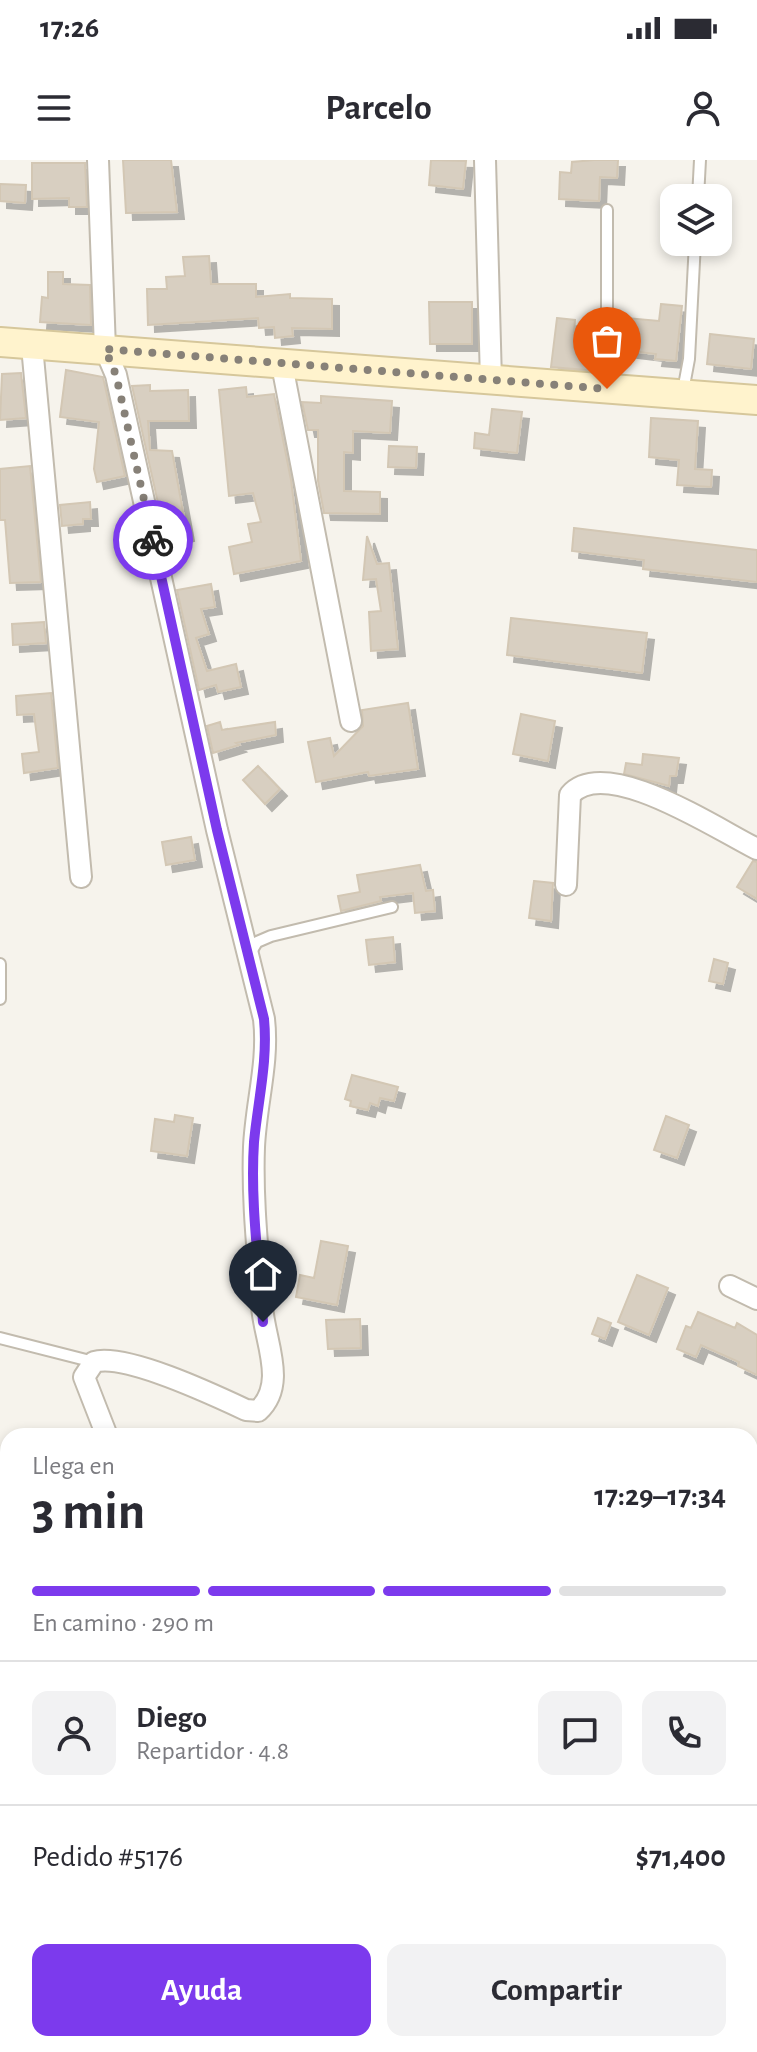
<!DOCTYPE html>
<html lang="es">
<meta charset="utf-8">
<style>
body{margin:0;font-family:"Alegreya Sans",sans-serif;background:#f2f2f3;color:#2b2b33;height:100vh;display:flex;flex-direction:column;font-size:30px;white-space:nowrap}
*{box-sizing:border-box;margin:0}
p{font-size:26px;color:#7c7c81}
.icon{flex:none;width:44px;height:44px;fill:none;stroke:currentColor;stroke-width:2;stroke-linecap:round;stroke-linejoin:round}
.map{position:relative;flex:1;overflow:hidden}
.details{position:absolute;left:0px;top:1268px;width:758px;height:624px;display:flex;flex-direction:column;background:#fff;border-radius:24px 24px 0 0;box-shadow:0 4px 12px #0003}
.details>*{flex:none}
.tools{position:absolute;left:660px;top:24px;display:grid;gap:16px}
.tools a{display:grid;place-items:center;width:72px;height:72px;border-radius:16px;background:#fff;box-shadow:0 4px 12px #0003;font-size:40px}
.pin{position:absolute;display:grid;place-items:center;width:68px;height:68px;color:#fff;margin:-82px -34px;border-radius:50% 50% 50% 0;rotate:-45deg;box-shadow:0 0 8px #0007}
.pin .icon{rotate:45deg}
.courier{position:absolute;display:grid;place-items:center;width:80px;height:80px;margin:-40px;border:6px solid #7c3aed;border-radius:50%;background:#fff;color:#222;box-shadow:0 2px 10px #0007}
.summary em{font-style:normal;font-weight:600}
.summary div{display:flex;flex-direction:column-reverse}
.summary{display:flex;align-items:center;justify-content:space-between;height:136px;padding:0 32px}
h1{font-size:52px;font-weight:600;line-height:60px}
.bar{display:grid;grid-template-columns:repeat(4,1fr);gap:12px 8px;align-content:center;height:96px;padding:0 32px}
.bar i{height:10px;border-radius:6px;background:#e1e1e2}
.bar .active{background:#7c3aed}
.bar p{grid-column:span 4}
.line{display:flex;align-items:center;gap:20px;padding:0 32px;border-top:2px solid #e1e1e2}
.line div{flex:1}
.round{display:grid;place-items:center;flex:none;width:84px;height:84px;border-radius:16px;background:#f2f2f3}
.primary-button{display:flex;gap:16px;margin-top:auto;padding:16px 32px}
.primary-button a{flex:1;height:92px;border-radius:16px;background:#7c3aed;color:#fff;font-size:32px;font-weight:600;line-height:92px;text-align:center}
.primary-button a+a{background:#f2f2f3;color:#2b2b33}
.status{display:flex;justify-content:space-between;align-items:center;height:56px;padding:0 40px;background:#fff;direction:ltr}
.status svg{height:22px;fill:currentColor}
header{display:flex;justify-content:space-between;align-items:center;height:104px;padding:0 32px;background:#fff;font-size:36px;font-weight:600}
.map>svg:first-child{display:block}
</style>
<div class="status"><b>17:26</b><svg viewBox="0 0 49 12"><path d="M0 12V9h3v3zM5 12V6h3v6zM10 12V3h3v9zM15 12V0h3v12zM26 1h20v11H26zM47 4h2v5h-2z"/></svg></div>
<header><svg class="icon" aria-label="menu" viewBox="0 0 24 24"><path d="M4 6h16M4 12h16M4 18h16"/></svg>Parcelo<svg class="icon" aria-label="person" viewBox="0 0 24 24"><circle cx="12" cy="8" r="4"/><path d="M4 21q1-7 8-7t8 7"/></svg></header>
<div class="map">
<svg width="757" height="1892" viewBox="0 0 757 1892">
<defs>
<filter id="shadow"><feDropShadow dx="7" dy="7" stdDeviation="0" flood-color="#0004"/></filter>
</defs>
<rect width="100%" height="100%" fill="#f6f3ec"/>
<!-- building -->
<path fill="#d8cfc1" stroke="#d3c7b4" stroke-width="2" filter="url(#shadow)" d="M 123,0 L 171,0 L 177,52 L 126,53 Z
M 431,0 L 466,1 L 463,29 L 429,25 Z
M 594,0 L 618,0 L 617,18 L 600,17 L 599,41 L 559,39 L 560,12 L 571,13 L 572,2 Z
M 32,3 L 85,3 L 87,47 L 69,47 L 69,38 L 32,39 Z
M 0,24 L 26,25 L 25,43 L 0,41 Z
M 209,96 L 211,124 L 256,124 L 256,137 L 290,134 L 290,138 L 332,139 L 332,169 L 292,168 L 293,176 L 275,178 L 274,167 L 259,168 L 258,158 L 148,165 L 147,129 L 167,129 L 166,117 L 185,116 L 183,97 Z
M 48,112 L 63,112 L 63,124 L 90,125 L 91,165 L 40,162 L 42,137 L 48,138 Z
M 429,142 L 472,142 L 472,184 L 430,184 Z
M 661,144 L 682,146 L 676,201 L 655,199 L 656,194 L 615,189 L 616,157 L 659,161 Z
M 557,158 L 575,160 L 574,172 L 599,173 L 597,211 L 551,207 Z
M 710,174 L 754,179 L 751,209 L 707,204 Z
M 66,210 L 103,217 L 125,316 L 97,322 L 94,309 L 99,262 L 60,257 Z
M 21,213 L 26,258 L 0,260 L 2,214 Z
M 150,225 L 150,231 L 188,230 L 189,261 L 148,261 L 150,290 L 172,291 L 187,374 L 166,379 L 132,226 Z
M 246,227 L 247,237 L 274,234 L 291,320 L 301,401 L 234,414 L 229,387 L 252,382 L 248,364 L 261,362 L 253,333 L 229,336 L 219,230 Z
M 321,236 L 392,241 L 390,273 L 353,271 L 353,293 L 344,292 L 344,331 L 380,332 L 380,354 L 324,353 L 318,321 L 318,270 L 308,270 L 302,242 L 321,243 Z
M 492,249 L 522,252 L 517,293 L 474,288 L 475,273 L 489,275 Z
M 651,258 L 698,261 L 695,309 L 712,310 L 711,327 L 677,325 L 679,300 L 649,297 Z
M 389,286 L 417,287 L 416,308 L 388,307 Z
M 30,306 L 41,422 L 10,423 L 5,360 L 0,360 L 0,309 Z
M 90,342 L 91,359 L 83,359 L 83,364 L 62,366 L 60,345 Z
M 574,368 L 757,390 L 757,422 L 643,409 L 644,400 L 572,391 Z
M 367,376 L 377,404 L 389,403 L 398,489 L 371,491 L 369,452 L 381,451 L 376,419 L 363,420 Z
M 211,424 L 215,447 L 201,449 L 209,474 L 196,478 L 207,511 L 236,504 L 241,527 L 218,532 L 216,525 L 199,530 L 177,430 Z
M 511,458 L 647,473 L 642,513 L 507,495 Z
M 44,462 L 46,483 L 13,485 L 12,464 Z
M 51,533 L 58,608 L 24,613 L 22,594 L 39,592 L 34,554 L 17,555 L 16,536 Z
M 408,543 L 418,609 L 369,616 L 368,612 L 316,622 L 308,582 L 330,578 L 334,596 L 363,566 L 362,550 Z
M 521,554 L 555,561 L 548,601 L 513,594 Z
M 220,562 L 222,570 L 275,562 L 276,575 L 236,583 L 239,585 L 213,593 L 207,566 Z
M 643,594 L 679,598 L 676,616 L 670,616 L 669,626 L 624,614 L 626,603 L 642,605 Z
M 258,606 L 280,629 L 265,644 L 243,620 Z
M 191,677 L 195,700 L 166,705 L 162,682 Z
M 753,701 L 757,702 L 757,739 L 737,727 Z
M 420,705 L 426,731 L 433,730 L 435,751 L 415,753 L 413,733 L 380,737 L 381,741 L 341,751 L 338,736 L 360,732 L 357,715 Z
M 534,721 L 553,723 L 551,761 L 529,758 Z
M 393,777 L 395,802 L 369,805 L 366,780 Z
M 714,799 L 728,803 L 723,824 L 709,821 Z
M 352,915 L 398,927 L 394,941 L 380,938 L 378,946 L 370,943 L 368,950 L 350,946 L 351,941 L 345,939 Z
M 175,955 L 193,958 L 187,996 L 151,991 L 155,959 L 174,962 Z
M 666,956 L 689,965 L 677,998 L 654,990 Z
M 321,1081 L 348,1086 L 337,1145 L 296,1137 L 300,1115 L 314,1118 Z
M 637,1115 L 668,1128 L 649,1175 L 618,1162 Z
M 698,1152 L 735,1168 L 737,1163 L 757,1175 L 757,1215 L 738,1206 L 739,1202 L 701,1185 L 696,1197 L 677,1189 L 686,1166 L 691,1168 Z
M 598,1158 L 611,1163 L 605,1179 L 592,1174 Z
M 360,1159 L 361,1188 L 328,1189 L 326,1160 Z"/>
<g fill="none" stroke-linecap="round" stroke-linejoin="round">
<defs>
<path id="lane" d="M 698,38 L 700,0
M 607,50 L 607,228
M 683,231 L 689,199 L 695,82
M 249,795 L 257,782 L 271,776 L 392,747
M 0,804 L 0,839
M 0,1178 L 94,1202
M 459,1884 L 463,1892
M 181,1892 L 185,1884"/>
<path id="street" d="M 98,0 L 105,189 L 116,215 L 217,670 L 264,859 C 269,902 256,943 254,987 C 252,1040 258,1093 262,1146 C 264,1180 288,1224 258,1251 L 246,1250 C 214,1235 125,1193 94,1202 L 84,1217 L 107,1276
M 485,0 L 491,221
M 32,186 L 81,717
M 282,205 L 351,561
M 566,725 L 570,635 C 605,594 718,670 757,689
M 730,1126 L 757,1139
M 750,1338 L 757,1323
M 0,1399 L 8,1398"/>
<path id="secondary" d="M 0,182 L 757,240"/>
</defs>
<!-- lane casing -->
<use href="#lane" stroke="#c2bbae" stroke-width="14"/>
<!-- street casing -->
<use href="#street" stroke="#c2bbae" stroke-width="24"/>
<!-- secondary casing -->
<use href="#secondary" stroke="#d6c79b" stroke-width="32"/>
<!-- lane -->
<use href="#lane" stroke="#fff" stroke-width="10"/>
<!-- street -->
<use href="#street" stroke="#fff" stroke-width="20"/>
<!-- secondary -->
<use href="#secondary" stroke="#fff3cd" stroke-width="28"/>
</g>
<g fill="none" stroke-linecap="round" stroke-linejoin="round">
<!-- done -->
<path stroke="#878178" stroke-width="8" stroke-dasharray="0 14.4" d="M 153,380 L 116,215 L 105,189 L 607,229"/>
<!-- route -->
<path stroke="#7c3aed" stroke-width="10" d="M 153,380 L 217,670 L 264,859 C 268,901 258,940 254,982 C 250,1042 259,1103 263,1162"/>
</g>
</svg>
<div class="tools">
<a><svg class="icon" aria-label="layers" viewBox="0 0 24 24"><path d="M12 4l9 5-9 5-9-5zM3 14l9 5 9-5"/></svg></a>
</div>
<div class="pin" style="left:607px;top:229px;background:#ea580c"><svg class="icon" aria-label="bag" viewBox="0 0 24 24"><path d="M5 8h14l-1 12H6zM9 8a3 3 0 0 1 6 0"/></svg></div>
<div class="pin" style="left:263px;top:1162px;background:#1f2937"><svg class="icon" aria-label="home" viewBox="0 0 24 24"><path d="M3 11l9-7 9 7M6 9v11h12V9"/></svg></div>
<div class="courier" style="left:153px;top:380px"><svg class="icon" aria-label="bike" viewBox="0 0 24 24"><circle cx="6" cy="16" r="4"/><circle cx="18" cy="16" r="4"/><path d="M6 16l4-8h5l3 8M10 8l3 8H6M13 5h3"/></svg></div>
<section class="details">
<div class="summary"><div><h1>3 min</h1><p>Llega en</p></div><em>17:29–17:34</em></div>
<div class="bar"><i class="active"></i><i class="active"></i><i class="active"></i><i></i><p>En camino · 290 m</p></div>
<div class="line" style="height:144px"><a class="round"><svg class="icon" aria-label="person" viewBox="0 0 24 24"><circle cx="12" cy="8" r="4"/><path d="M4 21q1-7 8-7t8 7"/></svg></a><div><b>Diego</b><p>Repartidor · 4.8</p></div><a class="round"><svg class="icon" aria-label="chat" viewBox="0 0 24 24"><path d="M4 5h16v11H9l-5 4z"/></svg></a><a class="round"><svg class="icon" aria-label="phone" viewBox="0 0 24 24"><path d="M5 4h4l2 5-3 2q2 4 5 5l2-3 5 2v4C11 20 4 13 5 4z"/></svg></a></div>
<div class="line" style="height:104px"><div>Pedido #5176</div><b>$71,400</b></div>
<div class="primary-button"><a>Ayuda</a><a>Compartir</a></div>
</section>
</div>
